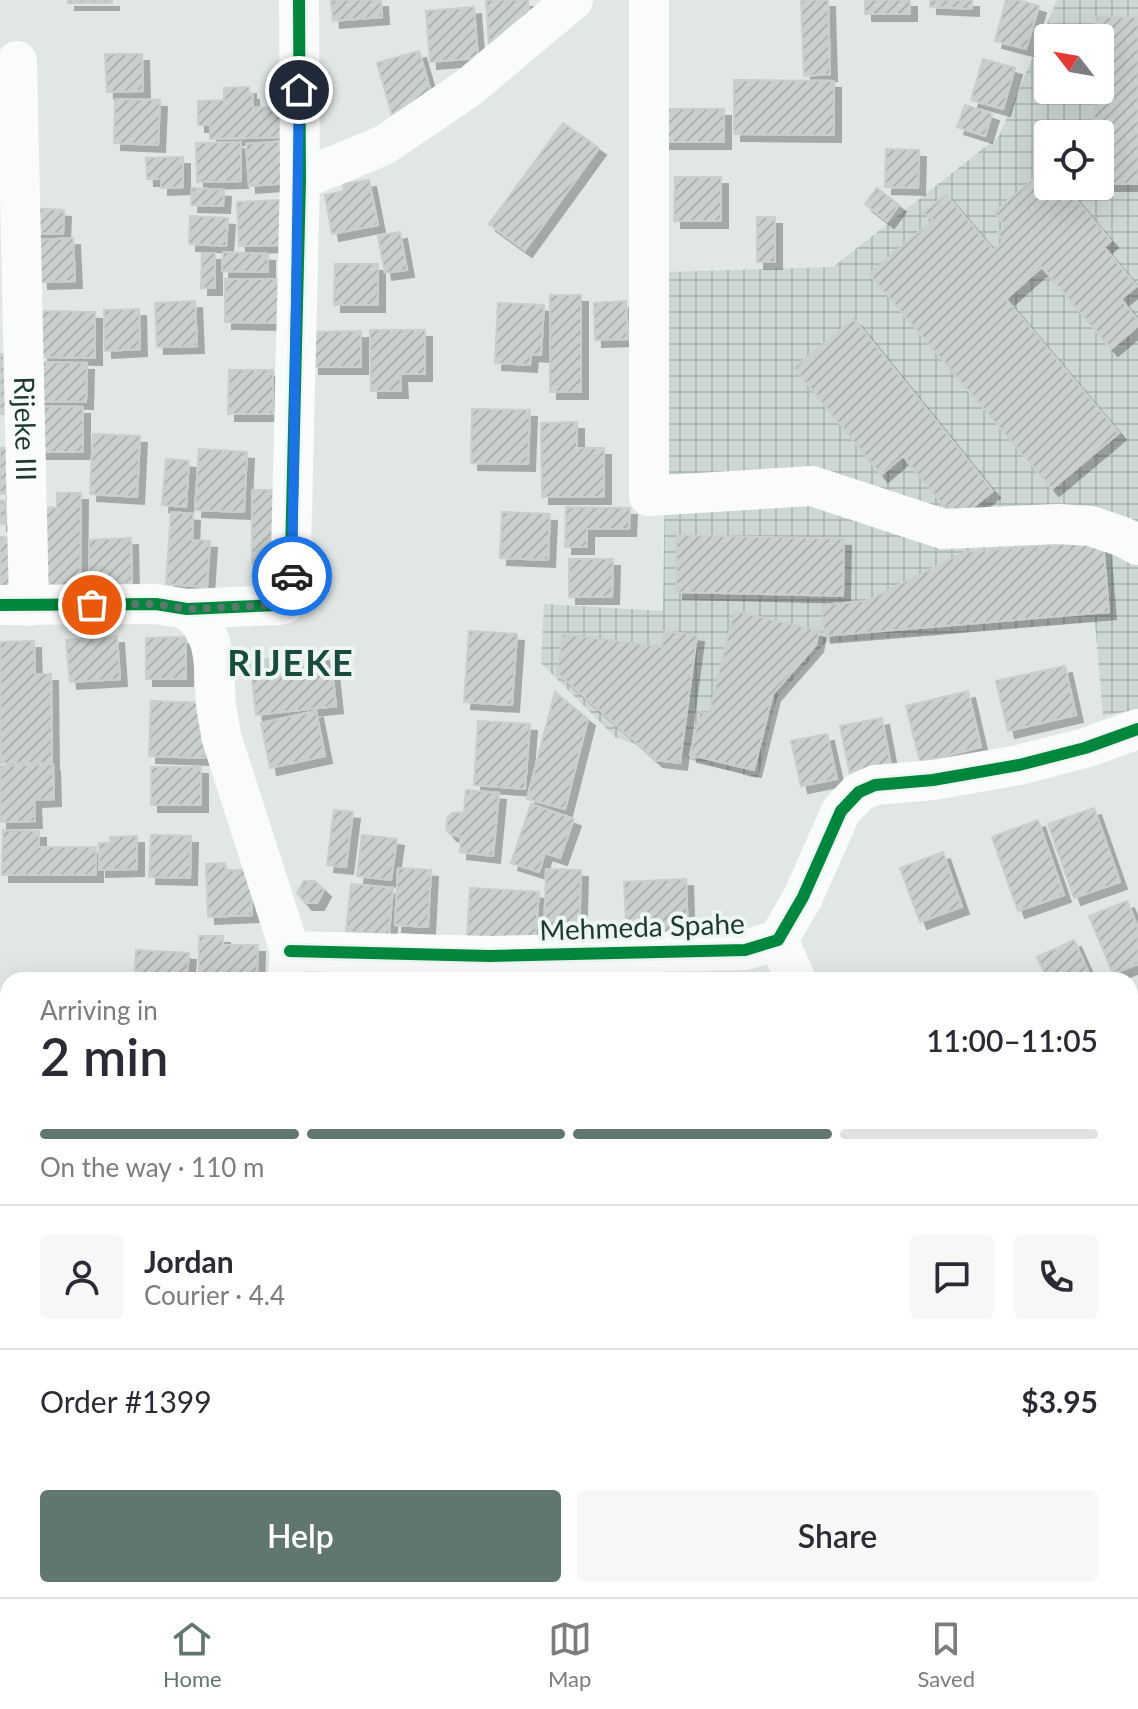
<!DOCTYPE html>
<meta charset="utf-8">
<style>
body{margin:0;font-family:Lato,sans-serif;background:#f7f7f7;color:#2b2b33;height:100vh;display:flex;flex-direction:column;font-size:30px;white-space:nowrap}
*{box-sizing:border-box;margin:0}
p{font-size:26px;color:#7c7c81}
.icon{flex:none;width:44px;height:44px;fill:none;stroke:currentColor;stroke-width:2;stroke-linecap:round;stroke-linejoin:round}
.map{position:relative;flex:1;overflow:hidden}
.details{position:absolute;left:0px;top:972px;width:1138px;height:626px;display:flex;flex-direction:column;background:#fff;border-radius:24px 24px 0 0;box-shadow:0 8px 32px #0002}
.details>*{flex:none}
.needle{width:52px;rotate:301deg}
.fabs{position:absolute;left:1034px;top:24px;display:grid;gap:16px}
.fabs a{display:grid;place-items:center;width:80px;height:80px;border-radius:8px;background:#fff;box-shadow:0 8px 32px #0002;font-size:40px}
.pin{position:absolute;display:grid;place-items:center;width:68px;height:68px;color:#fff;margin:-34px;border:4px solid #fff;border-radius:50%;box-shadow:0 2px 8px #0007}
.courier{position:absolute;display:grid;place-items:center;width:80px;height:80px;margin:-40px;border:6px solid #1a73e8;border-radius:50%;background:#fff;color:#222;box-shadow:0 2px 10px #0007}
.overview em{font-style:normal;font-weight:600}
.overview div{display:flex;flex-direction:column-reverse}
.overview{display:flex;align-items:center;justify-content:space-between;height:136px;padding:0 40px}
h1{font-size:52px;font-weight:600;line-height:60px}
.bar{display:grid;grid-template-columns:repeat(4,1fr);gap:12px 8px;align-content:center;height:96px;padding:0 40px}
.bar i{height:10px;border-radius:6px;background:#e1e1e2}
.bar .on{background:#627670}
.bar p{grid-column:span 4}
.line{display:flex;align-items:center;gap:20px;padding:0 40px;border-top:2px solid #e1e1e2}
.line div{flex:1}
.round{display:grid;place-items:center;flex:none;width:84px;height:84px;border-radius:8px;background:#f7f7f7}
.action{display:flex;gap:16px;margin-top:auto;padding:16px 40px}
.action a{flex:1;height:92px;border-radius:8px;background:#627670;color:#fff;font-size:32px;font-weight:600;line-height:92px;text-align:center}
.action a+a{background:#f7f7f7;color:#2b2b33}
.dock{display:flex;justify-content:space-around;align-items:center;height:112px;border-top:2px solid #e1e1e2;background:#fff;font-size:22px;color:#7c7c81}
.dock a{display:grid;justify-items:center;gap:4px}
.dock .on{color:#627670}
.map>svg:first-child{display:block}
</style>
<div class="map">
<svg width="1138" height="1597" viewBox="0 0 1138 1597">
<defs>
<pattern id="industrial-grid" width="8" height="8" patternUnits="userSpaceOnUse" patternTransform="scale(2)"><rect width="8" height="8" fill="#cdd8d4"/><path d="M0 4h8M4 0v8" fill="none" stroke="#b0bab6"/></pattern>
<pattern id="building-hatch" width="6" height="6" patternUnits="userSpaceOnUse" patternTransform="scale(2)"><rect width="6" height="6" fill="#cad0ce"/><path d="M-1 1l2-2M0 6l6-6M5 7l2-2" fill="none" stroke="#adb3b1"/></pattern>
<filter id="shadow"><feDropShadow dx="7" dy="7" stdDeviation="0" flood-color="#0004"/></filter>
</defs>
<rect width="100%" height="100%" fill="#e0e7e4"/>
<!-- industrial -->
<path fill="url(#industrial-grid)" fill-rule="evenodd" d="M 1057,0 L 1138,0 L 1138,709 L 1103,716 L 1095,622 L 825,643 L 777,698 L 758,779 L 616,738 L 541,663 L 544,604 L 663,611 L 668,272 L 833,267 L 999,136 ZM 1048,38 L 1100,38 L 1100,90 L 1048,90 ZM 1048,134 L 1100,134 L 1100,186 L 1048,186 Z"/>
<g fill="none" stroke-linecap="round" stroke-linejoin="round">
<!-- river -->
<path stroke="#9ed0d8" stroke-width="52" d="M 0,1482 L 8,1475
M 387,1590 L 391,1597"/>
</g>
<!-- building -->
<path fill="url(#building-hatch)" stroke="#c9cfcd" stroke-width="2" filter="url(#shadow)" d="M 68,0 L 112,0 L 112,3 L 68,3 Z
M 331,0 L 381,0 L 382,17 L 333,21 Z
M 486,0 L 528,0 L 529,29 L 513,42 L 489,44 Z
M 801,0 L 828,0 L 830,74 L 804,76 Z
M 865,0 L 910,0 L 910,14 L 865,14 Z
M 930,0 L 972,0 L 972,9 L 930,7 Z
M 1006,0 L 1018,0 L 1039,6 L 1026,49 L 995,41 Z
M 474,7 L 478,58 L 430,62 L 426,11 Z
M 1096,17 L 1138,17 L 1138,184 L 1100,184 L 1100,134 L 1094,134 L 1095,90 L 1100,90 L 1100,38 L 1095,38 Z
M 419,51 L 434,102 L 392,115 L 377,63 Z
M 105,54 L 142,54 L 143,91 L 107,92 Z
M 983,59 L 1015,68 L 1003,109 L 971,100 Z
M 734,80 L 834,81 L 834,135 L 734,134 Z
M 249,87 L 249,93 L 252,93 L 253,108 L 284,107 L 284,137 L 210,139 L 210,125 L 198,125 L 198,101 L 224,100 L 224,88 Z
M 115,99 L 160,100 L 158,145 L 114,143 Z
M 965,105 L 992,114 L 985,136 L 957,127 Z
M 663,109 L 724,109 L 724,142 L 663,142 Z
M 563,123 L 599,148 L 525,250 L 489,224 Z
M 287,141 L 290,183 L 249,186 L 246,144 Z
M 241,142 L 241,181 L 197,182 L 196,143 Z
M 886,149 L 919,150 L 918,188 L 885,187 Z
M 183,157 L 183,187 L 161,188 L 161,179 L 147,179 L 146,158 Z
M 1038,175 L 1048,186 L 1065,186 L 1111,241 L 1104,247 L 1137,286 L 1121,299 L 1138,320 L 1138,326 L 1111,349 L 1042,267 L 1006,299 L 1119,433 L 1052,489 L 869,274 L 933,220 L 923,213 L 946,194 L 993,250 L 1004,241 L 997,233 L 1005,226 L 994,212 Z
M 675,177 L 721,177 L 721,221 L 674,221 Z
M 369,180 L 378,225 L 332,234 L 325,195 L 344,191 L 343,184 Z
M 192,188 L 224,190 L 223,206 L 191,205 Z
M 877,188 L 899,205 L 887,221 L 865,204 Z
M 284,200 L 285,245 L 239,246 L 237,202 Z
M 30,208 L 64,210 L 63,234 L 29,233 Z
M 190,216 L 228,218 L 226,246 L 189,244 Z
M 757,217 L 775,217 L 775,262 L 757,262 Z
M 400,232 L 407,270 L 385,273 L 378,236 Z
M 73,238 L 75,281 L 41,282 L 39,240 Z
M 223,252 L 268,254 L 268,272 L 222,271 Z
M 202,253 L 215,253 L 215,288 L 201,288 Z
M 335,264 L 378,264 L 378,305 L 334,305 Z
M 225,279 L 280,279 L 279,323 L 225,322 Z
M 550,295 L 581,295 L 581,392 L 550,392 Z
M 195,301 L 197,346 L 157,347 L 155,303 Z
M 626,301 L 628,339 L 595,340 L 594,303 Z
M 498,303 L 544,305 L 541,355 L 531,354 L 530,365 L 495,363 Z
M 139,309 L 140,349 L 105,351 L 104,310 Z
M 42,311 L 95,312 L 95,358 L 41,357 Z
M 854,319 L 993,491 L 956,521 L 903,456 L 881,475 L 794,368 Z
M 370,330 L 425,330 L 425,374 L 400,374 L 401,391 L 371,391 Z
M 361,331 L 361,367 L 312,367 L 312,332 Z
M 0,354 L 12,354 L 12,414 L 0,414 Z
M 36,362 L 87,363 L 86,402 L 35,401 Z
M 229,370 L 273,370 L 273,414 L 228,414 Z
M 39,406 L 83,407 L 83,452 L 38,452 Z
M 472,409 L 530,410 L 528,464 L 471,463 Z
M 577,422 L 577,448 L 604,448 L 604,497 L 542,497 L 541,423 Z
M 93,434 L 140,436 L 137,497 L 90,494 Z
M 17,447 L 19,493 L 0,494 L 0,448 Z
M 199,449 L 247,452 L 244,512 L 195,510 Z
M 166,459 L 189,461 L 186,507 L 162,505 Z
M 252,490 L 281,490 L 281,564 L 252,564 Z
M 57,493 L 81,493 L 80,585 L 37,585 L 38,507 L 57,508 Z
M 0,501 L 6,501 L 6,524 L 0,524 Z
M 566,507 L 630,508 L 629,529 L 587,529 L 587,547 L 565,547 Z
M 171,512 L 193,514 L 192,540 L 210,541 L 207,587 L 166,584 Z
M 502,512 L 550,514 L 548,560 L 500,558 Z
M 677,535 L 844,539 L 843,596 L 676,592 Z
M 0,537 L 14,538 L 13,587 L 0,587 Z
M 131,538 L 132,583 L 89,584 L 89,540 Z
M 1103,541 L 1109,612 L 824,636 L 822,605 L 866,601 L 965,552 Z
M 569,559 L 613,559 L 612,597 L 569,597 Z
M 734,611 L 819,631 L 816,645 L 773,694 L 754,770 L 690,755 L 700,712 L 709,714 Z
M 469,631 L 517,634 L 512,705 L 464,702 Z
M 664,631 L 697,635 L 680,763 L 656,760 L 557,673 L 563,634 L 662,647 Z
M 117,636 L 120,679 L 70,682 L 66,640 Z
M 186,637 L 186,679 L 146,679 L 146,638 Z
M 34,641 L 35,674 L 51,674 L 52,763 L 1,763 L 0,642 Z
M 322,654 L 324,670 L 332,669 L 336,706 L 256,715 L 250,661 L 295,655 L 296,663 L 308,661 L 308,656 Z
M 1065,666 L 1076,715 L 1008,731 L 996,681 Z
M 968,691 L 981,747 L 920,762 L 906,706 Z
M 555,692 L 588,719 L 565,809 L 527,799 Z
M 151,701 L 207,703 L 205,758 L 149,756 Z
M 316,711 L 325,756 L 270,768 L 261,723 Z
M 882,718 L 891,766 L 850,774 L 840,726 Z
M 478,721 L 530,724 L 525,789 L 474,785 Z
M 827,734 L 837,779 L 801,786 L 791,741 Z
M 53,764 L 54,799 L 34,800 L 35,821 L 0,822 L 0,766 Z
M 151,767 L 201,767 L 201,805 L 151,805 Z
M 466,790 L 499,793 L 493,856 L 460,852 L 461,837 L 450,834 L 446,829 L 448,817 L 452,813 L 464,812 Z
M 531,804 L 574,819 L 560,858 L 545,853 L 539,872 L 511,863 Z
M 1094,808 L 1120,882 L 1074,898 L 1048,824 Z
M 334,810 L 353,812 L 346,867 L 327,865 Z
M 1038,820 L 1064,895 L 1018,911 L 992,837 Z
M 3,830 L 39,831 L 39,847 L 96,847 L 96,875 L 2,875 Z
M 151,835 L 191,836 L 190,878 L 149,877 Z
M 362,835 L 397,839 L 391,880 L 357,876 Z
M 137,836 L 137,869 L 99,870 L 99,843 L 111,843 L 110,837 Z
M 943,852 L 962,907 L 920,922 L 900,868 Z
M 225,863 L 226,871 L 250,869 L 252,915 L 208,917 L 206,864 Z
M 398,868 L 431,870 L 428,927 L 395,925 Z
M 546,869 L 581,870 L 579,941 L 544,941 Z
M 686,879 L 688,936 L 627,939 L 624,882 Z
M 304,881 L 315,881 L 324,890 L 317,903 L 305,903 L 297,893 Z
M 351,884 L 393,888 L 389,935 L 346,931 Z
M 470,888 L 539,892 L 535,941 L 467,937 Z
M 1127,901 L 1138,928 L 1138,964 L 1113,974 L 1089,916 Z
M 199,936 L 223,936 L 223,945 L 258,945 L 257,980 L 199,980 Z
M 1074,940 L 1092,980 L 1048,980 L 1037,957 Z
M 136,950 L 189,953 L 187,977 L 135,974 Z
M 739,973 L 740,980 L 699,980 L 699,976 Z
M 1138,1007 L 1138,1046 L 1130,1026 L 1130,1010 Z
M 515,1590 L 570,1590 L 573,1594 L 569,1597 L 519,1597 Z
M 607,1590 L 639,1590 L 641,1597 L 609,1597 Z
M 792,1590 L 824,1590 L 826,1596 L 794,1597 Z
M 928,1590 L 967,1590 L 947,1597 L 930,1597 Z
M 1006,1590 L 1045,1590 L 1047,1597 L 1008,1597 Z"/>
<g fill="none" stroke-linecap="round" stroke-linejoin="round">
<!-- minor -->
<g stroke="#fafbfb" stroke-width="40">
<path d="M 649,0 L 649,496 L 812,486 L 943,529 L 1058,524 L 1091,526 L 1123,537 L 1138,545"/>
<path id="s1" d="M 17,61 L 29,606"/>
<path d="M 300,180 L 384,145 L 468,88 L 573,0"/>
<path d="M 0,605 L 156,604 L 187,609 L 278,605 L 284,604 L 290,596 L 300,180 L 299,0"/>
<path d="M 187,609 C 219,635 213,666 216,704 C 217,714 220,725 221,736 L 290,951 L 288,980"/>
<path d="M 778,940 L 796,980"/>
<path d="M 290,951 L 490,956 L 745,950 L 778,940 L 803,897 L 841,811 L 859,792 L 875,785 L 933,780 L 1019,765 L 1085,748 L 1138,729"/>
<path d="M 1063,1590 L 1066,1597"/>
<path d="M 361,1597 L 365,1590"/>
</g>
<defs>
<path id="cycleway" d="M 0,605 L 156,604 L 187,609 L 278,605 L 284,604 L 290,596 L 300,180 L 299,0
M 290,951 L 490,956 L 745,950 L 778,940 L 803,897 L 841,811 L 859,792 L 875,785 L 933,780 L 1019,765 L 1085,748 L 1138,729"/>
</defs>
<!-- cycleway casing -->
<use href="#cycleway" stroke="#edf6f2" stroke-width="17"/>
<!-- cycleway -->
<use href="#cycleway" stroke="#00873e" stroke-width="12"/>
</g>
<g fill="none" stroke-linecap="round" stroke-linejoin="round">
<!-- done -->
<path stroke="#627670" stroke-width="8" stroke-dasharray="0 14.4" d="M 92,605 L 156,604 L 187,609 L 278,605 L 284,604 L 290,596 L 292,576"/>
<!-- route -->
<path stroke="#1a73e8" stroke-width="10" d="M 292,576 L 299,90"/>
</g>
<g text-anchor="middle" stroke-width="8" stroke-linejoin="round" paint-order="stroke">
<!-- street labels -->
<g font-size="28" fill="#1e3932" stroke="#edf6f2">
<text dy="10" stroke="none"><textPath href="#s1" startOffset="368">Rijeke III</textPath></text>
<text transform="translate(642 927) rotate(-2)" y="10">Mehmeda Spahe</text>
</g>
<!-- district labels -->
<g font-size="36" font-weight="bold" letter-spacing="2" fill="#194c3f" stroke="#edf6f2">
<text x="291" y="676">RIJEKE</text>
</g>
</g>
</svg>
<div class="fabs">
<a><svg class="needle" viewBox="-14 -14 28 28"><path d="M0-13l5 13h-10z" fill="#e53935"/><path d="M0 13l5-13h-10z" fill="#7c7c81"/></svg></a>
<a><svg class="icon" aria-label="locate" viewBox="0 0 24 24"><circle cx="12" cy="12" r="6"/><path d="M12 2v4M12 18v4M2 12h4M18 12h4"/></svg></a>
</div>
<div class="pin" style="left:92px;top:605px;background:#ea580c"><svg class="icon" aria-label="bag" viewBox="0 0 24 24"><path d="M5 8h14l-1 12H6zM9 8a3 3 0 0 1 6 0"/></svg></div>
<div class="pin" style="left:299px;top:90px;background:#1f2937"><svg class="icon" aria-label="home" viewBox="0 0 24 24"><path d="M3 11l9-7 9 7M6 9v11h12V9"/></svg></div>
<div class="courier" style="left:292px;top:576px"><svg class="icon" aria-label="car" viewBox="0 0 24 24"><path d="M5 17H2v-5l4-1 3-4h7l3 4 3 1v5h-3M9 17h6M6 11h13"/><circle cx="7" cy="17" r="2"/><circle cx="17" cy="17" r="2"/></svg></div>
<section class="details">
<div class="overview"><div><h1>2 min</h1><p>Arriving in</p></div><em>11:00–11:05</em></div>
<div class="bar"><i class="on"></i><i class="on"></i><i class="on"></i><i></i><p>On the way · 110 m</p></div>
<div class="line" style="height:144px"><a class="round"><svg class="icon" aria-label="person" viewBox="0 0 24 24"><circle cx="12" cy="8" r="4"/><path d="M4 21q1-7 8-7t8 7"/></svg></a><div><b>Jordan</b><p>Courier · 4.4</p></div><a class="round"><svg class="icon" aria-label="chat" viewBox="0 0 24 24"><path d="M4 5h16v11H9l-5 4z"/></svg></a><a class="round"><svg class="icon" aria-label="phone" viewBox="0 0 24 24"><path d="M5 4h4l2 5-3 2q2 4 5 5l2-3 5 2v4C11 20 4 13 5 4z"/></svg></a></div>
<div class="line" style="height:104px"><div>Order #1399</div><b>$3.95</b></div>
<div class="action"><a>Help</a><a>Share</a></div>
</section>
</div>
<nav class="dock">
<a class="on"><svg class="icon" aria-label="home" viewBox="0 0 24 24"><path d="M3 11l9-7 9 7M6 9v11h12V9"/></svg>Home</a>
<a><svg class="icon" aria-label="map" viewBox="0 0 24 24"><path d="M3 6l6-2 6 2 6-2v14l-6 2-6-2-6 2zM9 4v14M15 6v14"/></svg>Map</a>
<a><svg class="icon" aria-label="saved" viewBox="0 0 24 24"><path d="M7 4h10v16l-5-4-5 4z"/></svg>Saved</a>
</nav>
